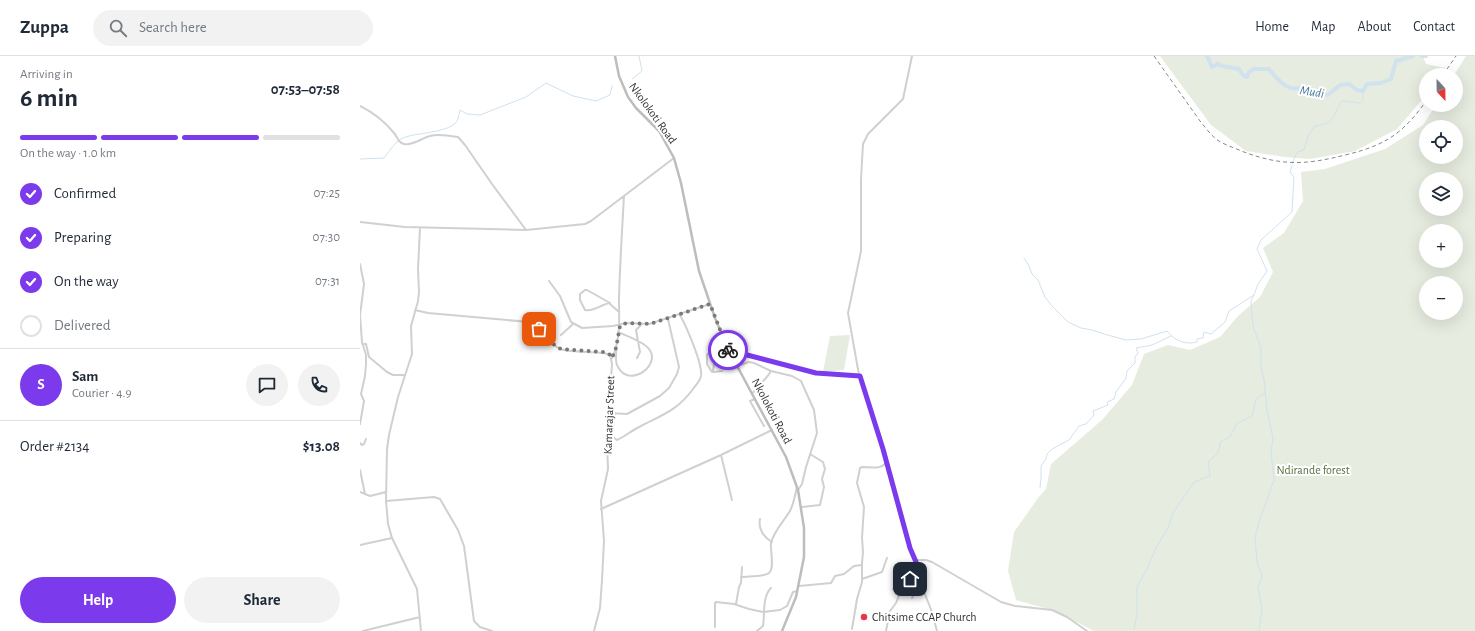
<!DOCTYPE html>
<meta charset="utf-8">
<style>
body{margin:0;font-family:"Alegreya Sans",sans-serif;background:#f2f2f3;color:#1f2937;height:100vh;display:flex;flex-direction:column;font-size:15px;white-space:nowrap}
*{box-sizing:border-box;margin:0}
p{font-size:13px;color:#747a83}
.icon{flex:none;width:22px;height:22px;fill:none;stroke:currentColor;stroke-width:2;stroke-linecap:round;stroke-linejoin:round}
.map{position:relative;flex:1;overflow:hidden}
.side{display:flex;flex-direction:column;background:#fff;width:360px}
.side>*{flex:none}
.needle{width:26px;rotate:158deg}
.fabs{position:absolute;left:1059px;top:12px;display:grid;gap:8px}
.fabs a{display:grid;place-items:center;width:44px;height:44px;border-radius:50%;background:#fff;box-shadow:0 4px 16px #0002;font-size:20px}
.pin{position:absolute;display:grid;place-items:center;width:34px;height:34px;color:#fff;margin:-17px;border-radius:8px;box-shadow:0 2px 6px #0006}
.courier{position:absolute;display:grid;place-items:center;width:40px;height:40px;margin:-20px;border:3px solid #7c3aed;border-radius:50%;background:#fff;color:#222;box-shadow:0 1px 5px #0007}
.summary em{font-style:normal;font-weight:700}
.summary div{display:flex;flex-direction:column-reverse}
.summary{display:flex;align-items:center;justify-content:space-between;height:68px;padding:0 20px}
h1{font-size:26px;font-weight:700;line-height:30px}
.bar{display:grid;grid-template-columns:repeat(4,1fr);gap:6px 4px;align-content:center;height:48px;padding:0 20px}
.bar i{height:5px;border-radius:3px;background:#e0e1e3}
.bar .current{background:#7c3aed}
.bar p{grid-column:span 4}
.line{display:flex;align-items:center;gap:10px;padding:0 20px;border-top:1px solid #e0e1e3}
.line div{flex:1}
.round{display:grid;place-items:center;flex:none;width:42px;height:42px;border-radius:21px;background:#f2f2f3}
ol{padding:0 20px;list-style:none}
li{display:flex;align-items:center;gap:12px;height:44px}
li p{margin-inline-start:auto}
li .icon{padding:4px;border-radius:50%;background:#7c3aed;color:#fff;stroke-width:4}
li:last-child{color:#747a83}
li i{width:22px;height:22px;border:2px solid #e0e1e3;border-radius:50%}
.primary-button{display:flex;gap:8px;margin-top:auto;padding:8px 20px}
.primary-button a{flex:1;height:46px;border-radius:24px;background:#7c3aed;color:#fff;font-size:16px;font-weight:700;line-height:46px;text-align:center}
.primary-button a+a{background:#f2f2f3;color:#1f2937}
header{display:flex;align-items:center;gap:24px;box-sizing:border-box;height:56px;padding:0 20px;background:#fff;border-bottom:1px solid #e0e1e3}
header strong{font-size:19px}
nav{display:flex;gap:22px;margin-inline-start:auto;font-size:14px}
.search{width:280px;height:36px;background:#f2f2f3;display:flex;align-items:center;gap:10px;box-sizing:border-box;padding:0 14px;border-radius:22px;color:#747a83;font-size:15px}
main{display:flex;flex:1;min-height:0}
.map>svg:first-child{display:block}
</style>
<header>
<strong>Zuppa</strong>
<div class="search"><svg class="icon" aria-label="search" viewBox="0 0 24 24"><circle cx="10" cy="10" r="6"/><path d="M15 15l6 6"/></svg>Search here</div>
<nav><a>Home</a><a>Map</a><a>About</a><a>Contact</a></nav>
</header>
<main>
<section class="side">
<div class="summary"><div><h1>6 min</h1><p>Arriving in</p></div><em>07:53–07:58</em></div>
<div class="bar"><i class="current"></i><i class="current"></i><i class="current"></i><i></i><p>On the way · 1.0 km</p></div>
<ol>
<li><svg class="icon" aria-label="check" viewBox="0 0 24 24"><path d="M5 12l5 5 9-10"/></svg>Confirmed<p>07:25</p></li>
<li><svg class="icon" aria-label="check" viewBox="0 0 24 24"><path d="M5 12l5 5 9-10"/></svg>Preparing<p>07:30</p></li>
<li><svg class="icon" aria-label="check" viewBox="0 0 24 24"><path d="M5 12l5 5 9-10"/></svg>On the way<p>07:31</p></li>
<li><i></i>Delivered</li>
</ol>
<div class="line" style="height:72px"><b class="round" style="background:#7c3aed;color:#fff">S</b><div><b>Sam</b><p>Courier · 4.9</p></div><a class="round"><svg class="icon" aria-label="chat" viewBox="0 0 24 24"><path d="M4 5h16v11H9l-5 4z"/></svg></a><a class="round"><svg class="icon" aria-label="phone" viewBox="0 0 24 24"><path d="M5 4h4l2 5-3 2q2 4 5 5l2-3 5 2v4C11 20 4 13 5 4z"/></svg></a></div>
<div class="line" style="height:52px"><div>Order #2134</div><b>$13.08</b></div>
<div class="primary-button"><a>Help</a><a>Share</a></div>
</section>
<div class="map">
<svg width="1115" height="575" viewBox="0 0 1115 575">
<rect width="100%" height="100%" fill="#fff"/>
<!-- green -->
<path fill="#e6ecdf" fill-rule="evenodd" d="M 800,0 L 1063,0 L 1066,8 L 1086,12 L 1081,19 L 1066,19 L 1066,39 L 1037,73 L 995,95 L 950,103 L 925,101 L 886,95 L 851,69 Z
M 1106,0 L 1115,0 L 1115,575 L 734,575 L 695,555 L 656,544 L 648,515 L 654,476 L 678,442 L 686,433 L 691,408 L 742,364 L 772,329 L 784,298 L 808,289 L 830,294 L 860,281 L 878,260 L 900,241 L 913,216 L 903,192 L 924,177 L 943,145 L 941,116 L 965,113 L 1025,93 L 1063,69 L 1076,49 L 1096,49 L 1096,19 L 1094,19 ZM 1066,71 L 1096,71 L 1096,101 L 1066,101 ZM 1066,123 L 1096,123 L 1096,153 L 1066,153 ZM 1066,175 L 1096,175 L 1096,205 L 1066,205 ZM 1066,227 L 1096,227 L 1096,257 L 1066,257 Z
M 490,279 L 484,314 L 463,316 L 470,280 Z"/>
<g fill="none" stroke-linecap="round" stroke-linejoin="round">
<!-- stream -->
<path stroke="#cfe2ee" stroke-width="1" d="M 272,23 L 282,15 L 279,0
M 0,103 L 24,102 C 29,96 34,87 41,83 C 52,76 93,78 98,63 C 99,60 99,57 100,54 L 107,58 L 120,59 L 166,41 L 186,27 L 213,40 L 236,45 L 250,39 L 252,30
M 932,108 L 937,96 L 944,94 L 948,80 L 955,70 C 975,68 972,60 982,45 L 1000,47 L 1003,44 L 1003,35
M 664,202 L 669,210 L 672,218 L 678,224 L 685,241 L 692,250 L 708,266 L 721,272 L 732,274 L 744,278 L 766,284 L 781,283 L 807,275 C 815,285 825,289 837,286 L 837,283 L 843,282 L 844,276 L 851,278 L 865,266 L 869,255 L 894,239 L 898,228 L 907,215 L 897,193 L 901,184 L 932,156 L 934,121 L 930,116 L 932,110
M 894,239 L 891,245 L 893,270 L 901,292 L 901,312 L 904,323 L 907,355 L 913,382 L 911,397 L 914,424 L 899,466 L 895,482 L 897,506 L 902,520 L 898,532 L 902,554 L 899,575
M 680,432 L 681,422 L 681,410 L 686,403 L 687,398 L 692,393 L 709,384 L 719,370 L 726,368 L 734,359 L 733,355 L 748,349 L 747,346 L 754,343 L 756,336 L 766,322 L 767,315 L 775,307 L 775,301 L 778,297 L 776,292 L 792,289 L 811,280
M 774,574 L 777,557 L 777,531 L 787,513 L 796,492 L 808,472 L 813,457 L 834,426 L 850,420 L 848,406 L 858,397 L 861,385 L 870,381 L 877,367 L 892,360 L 896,343 L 905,337"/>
<!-- river -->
<path stroke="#cfe2ee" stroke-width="4" d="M 847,0 L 852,11 L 858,8 L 862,10 L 879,13 L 883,19 L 887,21 L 889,16 L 894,13 L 909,13 C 914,19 922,30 931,32 C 938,33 946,32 953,34 C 959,35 963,38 968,39 L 980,29 L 989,28 L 997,34 L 1003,35 L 1007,28 L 1021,27 L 1031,23 L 1036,5 C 1042,4 1047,1 1053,0
M 1062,0 L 1066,0"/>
<!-- minor -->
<path stroke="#d0d0d0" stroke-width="2" d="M 0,50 C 12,56 25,66 34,77 C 37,80 38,87 44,88 C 52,90 62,82 70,80 C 76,78 92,80 98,81 L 105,89 L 132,128 L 166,174
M 0,166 L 45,171 L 166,174 L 225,168 L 231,165 L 314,102
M 60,172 L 58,213 L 59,236 L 58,245 L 51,270 L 52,298 L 38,341 L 29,379 L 27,393 L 26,445 L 28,468 L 32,482 L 57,533 L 61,575
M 0,208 L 4,228 L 0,259 L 2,286 L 6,299 L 6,308 L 5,320 L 1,338 L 4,345 L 0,368
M 189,225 L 200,240 L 211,266 L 222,272 L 253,270 L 266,267 L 289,268 L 350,248
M 225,234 L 227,234 L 250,247 C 241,248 235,256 225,254 L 220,244 L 220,238 Z
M 250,248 L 259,256
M 55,254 L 68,257 L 169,266 C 182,273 188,287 200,293 C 208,296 234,296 244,297 L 250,299 L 252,308 L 247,385 L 248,413 L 241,445 L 244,485 L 242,524 L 240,552 L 234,575
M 201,279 L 213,268
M 3,288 L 6,288 L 9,301 L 27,316 L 33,319 L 45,319
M 256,293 C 257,299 254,305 258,311 C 270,334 306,306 286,290 C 279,284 267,280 258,276
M 368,293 L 456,317 L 500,320 L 523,393 L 550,492 L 555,504 L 566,504 L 572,506 L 641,546 L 655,550 L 692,554 L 707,561 L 727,575
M 357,294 L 353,314 L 354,316 L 362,315
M 252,302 C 261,284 259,262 259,242 C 260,208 262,174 264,140
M 277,302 L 280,296 L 276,274 L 281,269
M 377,310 L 389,306 L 394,307 L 411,315 L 432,320 L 441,325 L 454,354 L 457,377 L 446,411 L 442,428 L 438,434
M 354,316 L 352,316 L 347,308 L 347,299 L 351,295 L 367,291
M 499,319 L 488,257 L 501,195 L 501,123 L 503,88 L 508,78 L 543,43 L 552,0
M 392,338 C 398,329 406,324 411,315
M 395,343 L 390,345 L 404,370
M 249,357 L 267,358 L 300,340 L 309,332 L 317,318 L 319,311 L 308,263
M 255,357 L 253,370 L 253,381 L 257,384 C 266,380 272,374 281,370 C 302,359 318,354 333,333 C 336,329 340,325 341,320 C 343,308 326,270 320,259
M 0,387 L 2,389 L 4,388 L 6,383
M 361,399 L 372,444
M 0,414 L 5,438
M 0,436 L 10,440 L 26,436
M 26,445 L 74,441 L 80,443 L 98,474 L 104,490 L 114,565 L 120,571 L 132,575
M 442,451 L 460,449 L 464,431 L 462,423 L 465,413 L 463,406 L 450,398
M 241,453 L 361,399 L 412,374
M 400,463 C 398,472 403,481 412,486
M 0,489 L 32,482
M 555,504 L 557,518 L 572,556 L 577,575
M 381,521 C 388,520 404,521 409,517 C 415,512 410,494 411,487 C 414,475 424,465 430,455 C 434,447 435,439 437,431
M 502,523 L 522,516 L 527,502
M 439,530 L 471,527 L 475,520 L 484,518 L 494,510 L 502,509
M 533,533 L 542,532
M 552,542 L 556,535 L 562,529
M 376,548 L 379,531 L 381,527 L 382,511
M 355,571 L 355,547 L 356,546 L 374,548 L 389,553 L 403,556 L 420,554 L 427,550 L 433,536 L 437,535
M 492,573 L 497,543 L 502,526 L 502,507 L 503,496 L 502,482 L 504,451 L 497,427 L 500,412 L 502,411 C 511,411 520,414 526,407
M 3,575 L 60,561
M 397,575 L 403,570 C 405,558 402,541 411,532
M 526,575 L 530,555 L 536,547 L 542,532 L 548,525 L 557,518"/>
<!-- secondary -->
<path stroke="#bdbdbd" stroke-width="2.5" d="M 255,0 L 259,20 L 268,41 L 276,52 L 299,75 L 314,102 L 321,127 L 339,215 L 355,262 L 368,293 L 426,401 L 438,434 L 444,472 L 444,501 L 436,541 L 422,575"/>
<!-- rail -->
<path stroke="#888" stroke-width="1" stroke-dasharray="4 3" stroke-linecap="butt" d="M 794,0 L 840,65 C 845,71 850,78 856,83 C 864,89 875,92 884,96 C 922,110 946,109 985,99 C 1002,95 1018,90 1033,80 C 1046,71 1057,58 1066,45
M 1083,19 L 1096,0"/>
</g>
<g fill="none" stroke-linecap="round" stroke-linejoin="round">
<!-- done -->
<path stroke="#7a7a7a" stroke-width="4" stroke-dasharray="0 7.2" d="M 179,273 L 193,288 L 201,293 L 244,296 L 249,298 L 252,302 L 256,292 L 260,270 L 266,267 L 290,268 L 350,248 L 368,294"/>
<!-- route -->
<path stroke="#7c3aed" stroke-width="5" d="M 368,294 L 456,317 L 500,320 L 523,393 L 550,492 L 556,506 L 557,518 L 550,523"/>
</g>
<!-- markers -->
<circle fill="#e63946" stroke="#fff" stroke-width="1.5" cx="504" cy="561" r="4"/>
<g text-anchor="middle" stroke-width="4" stroke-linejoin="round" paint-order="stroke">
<!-- street labels -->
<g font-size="12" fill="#333" stroke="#fff">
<text transform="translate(293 57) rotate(54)" y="4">Nkolokoti Road</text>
<text transform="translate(412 355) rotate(62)" y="4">Nkolokoti Road</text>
<text transform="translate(249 359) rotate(-88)" y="4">Kamarajar Street</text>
</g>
<!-- park labels -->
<g font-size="12" fill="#56703f" stroke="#fff">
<text x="953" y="418">Ndirande forest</text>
</g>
<!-- poi labels -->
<g font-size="12" fill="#333" stroke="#fff" text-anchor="start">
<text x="512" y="565">Chitsime CCAP Church</text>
</g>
<!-- water labels -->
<g font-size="13" font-style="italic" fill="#3f7597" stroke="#fff">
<text transform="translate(952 35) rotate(9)" y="5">Mudi</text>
</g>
</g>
</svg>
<div class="fabs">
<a><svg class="needle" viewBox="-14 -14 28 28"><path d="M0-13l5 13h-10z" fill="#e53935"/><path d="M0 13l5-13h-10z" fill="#747a83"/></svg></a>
<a><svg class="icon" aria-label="locate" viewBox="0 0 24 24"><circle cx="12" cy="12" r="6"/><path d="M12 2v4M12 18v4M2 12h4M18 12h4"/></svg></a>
<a><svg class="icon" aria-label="layers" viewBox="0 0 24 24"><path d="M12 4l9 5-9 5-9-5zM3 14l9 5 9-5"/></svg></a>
<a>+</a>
<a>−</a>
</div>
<div class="pin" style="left:179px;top:273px;background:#ea580c"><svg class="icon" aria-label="bag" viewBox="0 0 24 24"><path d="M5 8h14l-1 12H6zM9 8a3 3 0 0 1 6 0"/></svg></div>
<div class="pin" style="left:550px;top:523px;background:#1f2937"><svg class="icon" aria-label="home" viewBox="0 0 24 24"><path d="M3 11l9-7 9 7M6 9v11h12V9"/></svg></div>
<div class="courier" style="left:368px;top:294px"><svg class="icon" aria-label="bike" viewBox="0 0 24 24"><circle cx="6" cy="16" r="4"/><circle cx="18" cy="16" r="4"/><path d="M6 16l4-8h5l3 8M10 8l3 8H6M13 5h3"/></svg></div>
</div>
</main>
